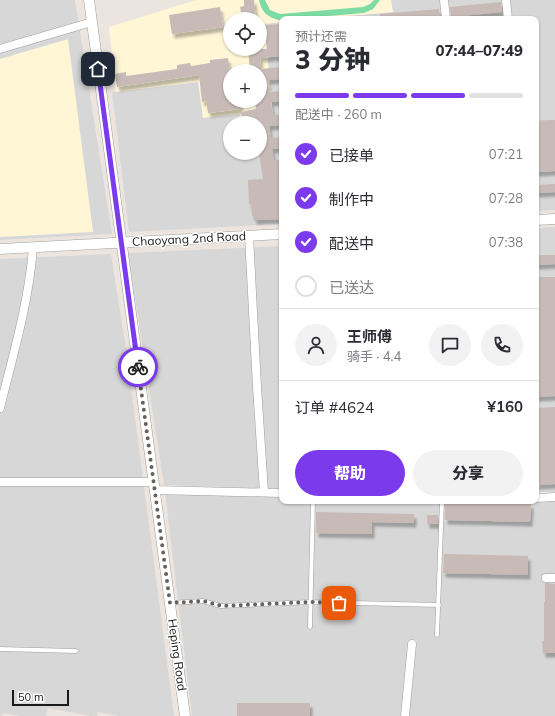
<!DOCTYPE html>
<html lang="zh">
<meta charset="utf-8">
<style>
body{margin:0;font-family:Mulish,"Noto Sans SC",sans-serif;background:#f2f2f3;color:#2b2b33;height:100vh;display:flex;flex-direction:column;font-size:15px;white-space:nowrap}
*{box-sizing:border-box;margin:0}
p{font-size:13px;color:#7c7c81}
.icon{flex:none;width:22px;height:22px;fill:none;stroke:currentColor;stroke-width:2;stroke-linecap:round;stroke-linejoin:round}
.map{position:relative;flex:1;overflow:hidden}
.side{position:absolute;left:279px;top:16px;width:260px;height:488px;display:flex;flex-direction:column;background:#fff;border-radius:8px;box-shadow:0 1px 3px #0004}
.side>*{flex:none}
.controls{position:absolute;left:223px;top:12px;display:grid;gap:8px}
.controls a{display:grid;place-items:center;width:44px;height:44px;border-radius:50%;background:#fff;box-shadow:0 1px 3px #0004;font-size:20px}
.scale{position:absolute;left:12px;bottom:10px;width:57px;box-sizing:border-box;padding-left:4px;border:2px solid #1a1a1a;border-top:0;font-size:11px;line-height:14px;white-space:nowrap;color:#1a1a1a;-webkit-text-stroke:3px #fff;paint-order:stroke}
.pin{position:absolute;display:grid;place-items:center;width:34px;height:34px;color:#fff;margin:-17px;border-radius:8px;box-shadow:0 2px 6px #0006}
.courier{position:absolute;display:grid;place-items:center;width:40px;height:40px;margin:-20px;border:3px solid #7c3aed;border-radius:50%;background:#fff;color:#222;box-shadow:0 1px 5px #0007}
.headline em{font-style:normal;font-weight:800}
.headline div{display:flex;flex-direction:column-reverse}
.headline{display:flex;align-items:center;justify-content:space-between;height:68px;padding:0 16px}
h1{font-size:26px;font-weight:800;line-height:30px}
.bar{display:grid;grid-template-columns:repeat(4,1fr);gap:6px 4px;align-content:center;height:48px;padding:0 16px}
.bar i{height:5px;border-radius:3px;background:#e1e1e2}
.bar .current{background:#7c3aed}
.bar p{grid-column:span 4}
.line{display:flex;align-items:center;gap:10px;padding:0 16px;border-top:1px solid #e1e1e2}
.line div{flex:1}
.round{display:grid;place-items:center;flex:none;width:42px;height:42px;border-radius:21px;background:#f2f2f3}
ol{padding:0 16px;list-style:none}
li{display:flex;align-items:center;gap:12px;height:44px}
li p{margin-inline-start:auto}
li .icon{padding:4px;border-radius:50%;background:#7c3aed;color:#fff;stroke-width:4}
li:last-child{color:#7c7c81}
li i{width:22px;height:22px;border:2px solid #e1e1e2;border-radius:50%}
.button{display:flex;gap:8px;margin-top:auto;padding:8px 16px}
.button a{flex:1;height:46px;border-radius:24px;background:#7c3aed;color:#fff;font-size:16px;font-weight:800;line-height:46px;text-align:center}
.button a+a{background:#f2f2f3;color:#2b2b33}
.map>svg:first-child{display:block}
</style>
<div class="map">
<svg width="555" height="716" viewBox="0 0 555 716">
<defs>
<filter id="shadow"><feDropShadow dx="2.5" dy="4.5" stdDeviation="1" flood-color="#0004"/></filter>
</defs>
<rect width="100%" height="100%" fill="#ece5df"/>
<!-- residential -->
<path fill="#d8d7d7" d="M 0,0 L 75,0 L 112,234 L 0,240 Z
M 391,0 L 555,0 L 555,210 L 536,211 L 536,19 L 313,19 L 392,12 Z
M 282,22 L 282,224 L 129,232 L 112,92 L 198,82 L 240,114 L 242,123 L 230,123 L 230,153 L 260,153 L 260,124 L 274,122 L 264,24 Z
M 555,227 L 555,492 L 536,492 L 536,228 Z
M 282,246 L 282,489 L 164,485 L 128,253 Z
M 111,254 L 126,349 L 174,716 L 119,716 L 98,712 L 97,716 L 90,716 L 48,708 L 46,716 L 20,716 L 3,713 L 2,716 L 0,716 L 0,259 Z
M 165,492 L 282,495 L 282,501 L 555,501 L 555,716 L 192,716 Z"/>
<!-- education -->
<path fill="#fff6d6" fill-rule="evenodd" d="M 196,0 L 391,0 L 393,12 L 313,19 L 282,19 L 282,22 L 264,24 L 274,122 L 242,123 L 240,114 L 203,118 L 198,82 L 116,92 L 109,27 ZM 230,19 L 260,19 L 260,49 L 230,49 ZM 230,71 L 260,71 L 260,101 L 230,101 Z
M 68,39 L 93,232 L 0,237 L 0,59 Z"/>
<!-- pitch -->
<path fill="#7cdca3" d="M 259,0 L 265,0 L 270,10 L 280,14 L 363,7 L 370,4 L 374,0 L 380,0 L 373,9 L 364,13 L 279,20 C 268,18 261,11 259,0 Z"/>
<!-- building -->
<path fill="#c8bab6" filter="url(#shadow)" d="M 244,0 L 254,0 L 256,19 L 242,18 L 240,7 L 244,6 Z
M 501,2 L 502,12 L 451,17 L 450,7 Z
M 220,7 L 223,27 L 172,34 L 169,15 Z
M 439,9 L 440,19 L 380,19 L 380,14 Z
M 282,24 L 282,56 L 260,58 L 261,69 L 282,67 L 282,79 L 268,80 L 269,92 L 282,91 L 282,101 L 271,102 L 273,115 L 282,114 L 282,125 L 269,126 L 271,138 L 282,137 L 282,148 L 272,149 L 274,160 L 282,160 L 282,170 L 278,171 L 279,183 L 282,183 L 282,193 L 279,193 L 280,212 L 282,212 L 282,219 L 254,220 L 254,216 L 252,216 L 251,204 L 249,204 L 248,180 L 263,179 L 259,153 L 260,122 L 242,123 L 241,112 L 256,109 L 255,102 L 260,102 L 260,71 L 250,71 L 248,49 L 267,49 L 265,25 Z
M 228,58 L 230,73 L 230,101 L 240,101 L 241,109 L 208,113 L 206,101 L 202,102 L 199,75 L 117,87 L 115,74 L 126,72 L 126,76 L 177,69 L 177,65 L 190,63 L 191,66 L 210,63 L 210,60 Z
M 549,120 L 555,120 L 555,171 L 536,172 L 536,121 Z
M 555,184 L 555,192 L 536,193 L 536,185 Z
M 536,255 L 555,255 L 555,264 L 536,265 Z
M 536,277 L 555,277 L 555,396 L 536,397 Z
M 555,407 L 555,484 L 537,485 L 537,473 L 539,473 L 538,441 L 537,441 L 537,408 Z
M 445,502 L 531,504 L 530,522 L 445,520 Z
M 316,512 L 414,514 L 414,523 L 372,522 L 372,534 L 316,533 Z
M 427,515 L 438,515 L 438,524 L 427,524 Z
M 444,554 L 528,556 L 528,575 L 443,573 Z
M 545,583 L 555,584 L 555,653 L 543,653 L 542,641 L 544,641 L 544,602 L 545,602 Z
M 237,703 L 310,703 L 310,716 L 237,716 Z"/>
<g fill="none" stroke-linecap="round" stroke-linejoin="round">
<defs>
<path id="service" d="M 170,603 L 203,601 L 221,606 L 311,602 L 439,605
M 310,627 L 313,501
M 437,635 L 442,501
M 0,649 L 76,651"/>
<path id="minor" d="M 444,0 L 446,19
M 506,0 L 508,19
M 0,49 L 92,22
M 249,236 L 257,387 L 264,492
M 0,408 C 13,355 29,302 33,247
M 0,482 L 153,482
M 154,490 L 282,493
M 536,498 L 555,497
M 546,578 L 555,578
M 405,716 L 412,644"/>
<path id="tertiary" d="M 89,0 L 185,716
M 536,220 L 555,219
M 0,249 L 282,234"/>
</defs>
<!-- service casing -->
<use href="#service" stroke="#9e9e9e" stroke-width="5"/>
<!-- minor casing -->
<use href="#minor" stroke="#9e9e9e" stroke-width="9"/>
<!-- tertiary casing -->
<use href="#tertiary" stroke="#9e9e9e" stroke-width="11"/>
<!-- service -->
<use href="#service" stroke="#fff" stroke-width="4"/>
<!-- minor -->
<use href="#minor" stroke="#fff" stroke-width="8"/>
<!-- tertiary -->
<use href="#tertiary" stroke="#fff" stroke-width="10"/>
</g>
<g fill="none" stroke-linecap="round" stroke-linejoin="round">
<!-- done -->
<path stroke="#64615f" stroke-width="4" stroke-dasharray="0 7.2" d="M 138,367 L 170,603 L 203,601 L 222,606 L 310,602 L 339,603"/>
<!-- route -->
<path stroke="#7c3aed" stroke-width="5" d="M 98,69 L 138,367"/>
</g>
<g text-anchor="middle" stroke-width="3" stroke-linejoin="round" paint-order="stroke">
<!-- street labels -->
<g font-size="12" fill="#1a1a1a" stroke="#fff">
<text transform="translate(189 239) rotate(-3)" y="4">Chaoyang 2nd Road</text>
<text transform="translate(177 655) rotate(82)" y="4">Heping Road</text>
</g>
</g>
</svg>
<div class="controls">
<a><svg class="icon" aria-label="locate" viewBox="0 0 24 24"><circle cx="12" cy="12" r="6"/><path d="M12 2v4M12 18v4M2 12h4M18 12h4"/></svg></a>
<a>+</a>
<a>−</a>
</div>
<div class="scale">50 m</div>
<div class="pin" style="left:339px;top:603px;background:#ea580c"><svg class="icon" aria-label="bag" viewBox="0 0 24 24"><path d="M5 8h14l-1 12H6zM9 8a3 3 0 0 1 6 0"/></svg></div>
<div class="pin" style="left:98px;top:69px;background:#1f2937"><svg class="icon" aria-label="home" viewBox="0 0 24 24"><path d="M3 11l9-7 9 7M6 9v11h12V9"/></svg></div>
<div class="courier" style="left:138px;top:367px"><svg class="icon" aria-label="bike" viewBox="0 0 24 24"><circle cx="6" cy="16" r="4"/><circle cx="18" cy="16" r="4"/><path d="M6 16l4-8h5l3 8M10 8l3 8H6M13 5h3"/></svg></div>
<section class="side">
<div class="headline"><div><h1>3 分钟</h1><p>预计还需</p></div><em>07:44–07:49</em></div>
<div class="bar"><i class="current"></i><i class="current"></i><i class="current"></i><i></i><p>配送中 · 260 m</p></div>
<ol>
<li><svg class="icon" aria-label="check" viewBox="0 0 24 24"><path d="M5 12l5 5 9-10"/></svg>已接单<p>07:21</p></li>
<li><svg class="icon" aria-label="check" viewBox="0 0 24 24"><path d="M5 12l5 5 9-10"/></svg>制作中<p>07:28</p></li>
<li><svg class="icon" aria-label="check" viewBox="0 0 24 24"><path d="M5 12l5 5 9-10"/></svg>配送中<p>07:38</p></li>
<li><i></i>已送达</li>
</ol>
<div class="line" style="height:72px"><a class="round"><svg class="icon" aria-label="person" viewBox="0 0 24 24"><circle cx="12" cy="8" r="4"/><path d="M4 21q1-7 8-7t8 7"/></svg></a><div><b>王师傅</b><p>骑手 · 4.4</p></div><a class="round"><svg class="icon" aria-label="chat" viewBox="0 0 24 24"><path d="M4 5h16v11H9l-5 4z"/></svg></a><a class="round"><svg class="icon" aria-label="phone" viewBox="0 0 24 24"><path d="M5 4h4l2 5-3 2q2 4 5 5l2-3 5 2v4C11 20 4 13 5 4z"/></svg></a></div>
<div class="line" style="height:52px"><div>订单 #4624</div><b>¥160</b></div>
<div class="button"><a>帮助</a><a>分享</a></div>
</section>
</div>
